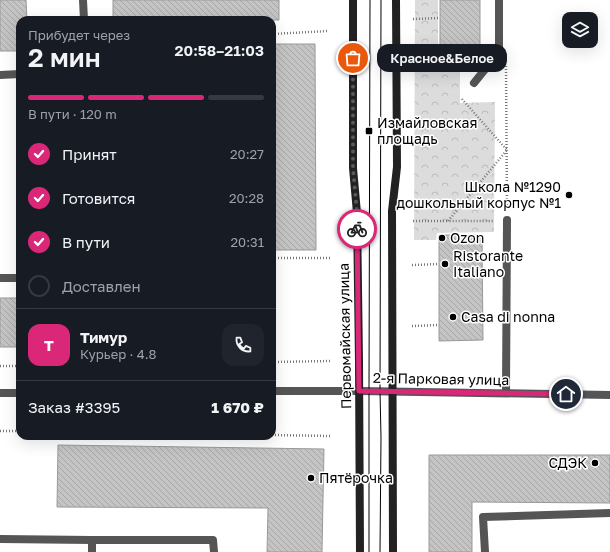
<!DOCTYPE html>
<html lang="ru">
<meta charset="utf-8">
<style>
body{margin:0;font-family:"Golos Text",sans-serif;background:#20242c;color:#f1f3f6;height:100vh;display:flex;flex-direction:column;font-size:15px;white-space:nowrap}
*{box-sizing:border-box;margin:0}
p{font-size:13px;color:#9ea1a6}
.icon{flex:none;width:22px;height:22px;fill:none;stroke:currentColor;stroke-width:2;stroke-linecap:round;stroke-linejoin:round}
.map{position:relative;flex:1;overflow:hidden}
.side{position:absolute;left:16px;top:16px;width:260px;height:424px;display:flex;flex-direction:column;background:#171b24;border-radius:12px;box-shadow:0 4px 16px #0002}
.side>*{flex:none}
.tools{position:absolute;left:562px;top:12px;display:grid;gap:8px}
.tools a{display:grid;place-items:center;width:36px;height:36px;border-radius:8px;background:#171b24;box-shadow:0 4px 16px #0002;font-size:20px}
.pin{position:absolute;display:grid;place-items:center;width:34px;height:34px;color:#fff;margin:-17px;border:2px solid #fff;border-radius:50%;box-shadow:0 1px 4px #0007}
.courier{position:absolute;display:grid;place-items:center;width:40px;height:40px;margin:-20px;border:3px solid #db2777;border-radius:50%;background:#fff;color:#222;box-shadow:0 1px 5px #0007}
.bubble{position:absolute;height:28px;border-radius:12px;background:#171b24;box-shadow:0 4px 16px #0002;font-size:13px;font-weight:600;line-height:28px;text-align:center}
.overview em{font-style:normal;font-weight:600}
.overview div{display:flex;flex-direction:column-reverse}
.overview{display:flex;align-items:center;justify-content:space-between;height:68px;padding:0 12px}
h1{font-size:26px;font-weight:600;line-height:30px}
.bar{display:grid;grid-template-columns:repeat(4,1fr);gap:6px 4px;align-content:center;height:48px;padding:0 12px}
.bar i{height:5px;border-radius:3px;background:#363941}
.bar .current{background:#db2777}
.bar p{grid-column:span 4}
.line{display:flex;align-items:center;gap:10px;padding:0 12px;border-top:1px solid #363941}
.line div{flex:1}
.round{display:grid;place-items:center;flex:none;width:42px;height:42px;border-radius:12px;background:#20242c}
ol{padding:0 12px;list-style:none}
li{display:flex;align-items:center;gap:12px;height:44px}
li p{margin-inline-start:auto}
li .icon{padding:4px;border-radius:50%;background:#db2777;color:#fff;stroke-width:4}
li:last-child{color:#9ea1a6}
li i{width:22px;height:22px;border:2px solid #363941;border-radius:50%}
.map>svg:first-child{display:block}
</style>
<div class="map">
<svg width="610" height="552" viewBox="0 0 610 552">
<defs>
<pattern id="forest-crowns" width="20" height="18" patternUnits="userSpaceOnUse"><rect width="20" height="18" fill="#dcdcdc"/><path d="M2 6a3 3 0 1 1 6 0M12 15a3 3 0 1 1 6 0" fill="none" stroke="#bbb"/></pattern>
<pattern id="building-back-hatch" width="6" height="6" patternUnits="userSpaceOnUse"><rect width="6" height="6" fill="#c4c4c4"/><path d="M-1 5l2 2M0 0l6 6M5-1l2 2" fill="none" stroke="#a7a7a7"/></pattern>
</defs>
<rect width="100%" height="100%" fill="#fff"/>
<!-- forest -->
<path fill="url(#forest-crowns)" d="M 415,0 L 438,0 L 438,47 L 460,56 L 460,103 L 495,102 L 494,232 L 437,233 L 436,240 L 414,240 Z"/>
<!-- building -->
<path fill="url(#building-back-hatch)" stroke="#999" d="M 0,0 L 26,0 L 27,20 L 20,20 L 20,51 L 0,51 Z
M 113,0 L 279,0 L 279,20 L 113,20 Z
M 440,0 L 480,0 L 480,46 L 440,46 Z
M 272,44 L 315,44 L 316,250 L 272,250 Z
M 439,235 L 482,235 L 483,340 L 439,341 Z
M 0,298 L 20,298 L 20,347 L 0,347 Z
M 58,445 L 324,449 L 322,552 L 267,552 L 268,508 L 57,507 Z
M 429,455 L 610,455 L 610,503 L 472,502 L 472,552 L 429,552 Z"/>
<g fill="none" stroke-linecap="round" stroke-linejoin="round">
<!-- path -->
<path stroke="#777" stroke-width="2.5" stroke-dasharray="1 2" stroke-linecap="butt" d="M 413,19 L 440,18
M 272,34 L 328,31
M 506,66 L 507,207
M 462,99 L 507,150 L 448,221 L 493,221
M 413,221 L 448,221
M 272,258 L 330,258
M 412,265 L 439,264
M 412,326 L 439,325
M 272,362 L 331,361
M 0,366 L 20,366
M 0,431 L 20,431
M 272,435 L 330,436"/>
<!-- service -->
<path stroke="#555" stroke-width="8" d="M 83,0 L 84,20
M 0,75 L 20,74
M 474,83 L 499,52 L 499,0
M 0,278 L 20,278
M 506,393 L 507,220
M 0,539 L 92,540
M 92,552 L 92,540 L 213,540 L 214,552
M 485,552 L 483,517 L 610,513"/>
<!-- minor -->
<path stroke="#555" stroke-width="8" d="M 272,391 L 359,391 L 610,395
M 0,393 L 20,393"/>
<!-- secondary -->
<path stroke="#222" stroke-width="8" d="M 353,0 L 353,168 L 357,213 L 359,361 L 360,552
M 393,552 L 392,211 L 397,167 L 396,0"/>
<!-- tram -->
<path stroke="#000" stroke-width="1" d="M 369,552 L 369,391 L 370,0
M 380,552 L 381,437 L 380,391 L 381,0"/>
</g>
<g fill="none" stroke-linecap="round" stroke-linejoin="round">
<!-- done -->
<path stroke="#595959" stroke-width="4" stroke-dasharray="0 7.2" d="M 353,58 L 353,168 L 357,213 L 357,229"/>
<!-- route -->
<path stroke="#db2777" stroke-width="5" d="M 357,229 L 359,391 L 566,394"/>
</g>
<!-- markers -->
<g fill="#000" stroke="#fff" stroke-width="1.5">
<rect x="365" y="127" width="8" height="8" rx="2"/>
<circle cx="569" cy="195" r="4"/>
<circle cx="442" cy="238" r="4"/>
<circle cx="445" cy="264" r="4"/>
<circle cx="453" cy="317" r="4"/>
<circle cx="595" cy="463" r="4"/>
<circle cx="311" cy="478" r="4"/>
</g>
<g text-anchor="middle" stroke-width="3" stroke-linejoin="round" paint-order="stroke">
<!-- poi labels -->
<g font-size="14" fill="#000" stroke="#fff" text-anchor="start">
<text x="377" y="128">Измайловская<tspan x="377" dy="16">площадь</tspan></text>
<text x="561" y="192" text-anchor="end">Школа №1290<tspan x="561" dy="16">дошкольный корпус №1</tspan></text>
<text x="450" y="243">Ozon</text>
<text x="453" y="261">Ristorante<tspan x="453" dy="16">Italiano</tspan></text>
<text x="461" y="322">Casa di nonna</text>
<text x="587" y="468" text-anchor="end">СДЭК</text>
<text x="319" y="483">Пятёрочка</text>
</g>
<!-- street labels -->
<g font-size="14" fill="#000" stroke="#fff">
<text transform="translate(345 336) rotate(-91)" y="5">Первомайская улица</text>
<text transform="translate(441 379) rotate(1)" y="5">2-я Парковая улица</text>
</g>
</g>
</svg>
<div class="tools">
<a><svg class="icon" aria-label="layers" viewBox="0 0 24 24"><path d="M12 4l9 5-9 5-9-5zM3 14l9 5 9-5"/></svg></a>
</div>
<div class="pin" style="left:353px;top:58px;background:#ea580c"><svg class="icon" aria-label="bag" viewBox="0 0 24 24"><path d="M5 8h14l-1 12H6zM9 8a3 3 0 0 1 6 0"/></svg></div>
<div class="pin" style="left:566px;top:394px;background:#1f2937"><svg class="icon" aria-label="home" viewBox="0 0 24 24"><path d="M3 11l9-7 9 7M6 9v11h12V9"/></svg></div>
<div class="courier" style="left:357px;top:229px"><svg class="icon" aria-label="bike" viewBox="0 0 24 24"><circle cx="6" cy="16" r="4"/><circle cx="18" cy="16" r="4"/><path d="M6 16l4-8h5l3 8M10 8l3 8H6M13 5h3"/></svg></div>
<div class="bubble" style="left:377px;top:44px;width:130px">Красное&amp;Белое</div>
<section class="side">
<div class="overview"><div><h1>2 мин</h1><p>Прибудет через</p></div><em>20:58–21:03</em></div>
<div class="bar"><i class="current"></i><i class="current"></i><i class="current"></i><i></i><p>В пути · 120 m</p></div>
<ol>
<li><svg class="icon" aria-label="check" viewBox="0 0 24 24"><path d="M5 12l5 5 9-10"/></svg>Принят<p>20:27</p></li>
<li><svg class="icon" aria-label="check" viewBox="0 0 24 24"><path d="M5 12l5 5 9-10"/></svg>Готовится<p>20:28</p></li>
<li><svg class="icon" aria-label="check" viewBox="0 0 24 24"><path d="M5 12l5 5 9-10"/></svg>В пути<p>20:31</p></li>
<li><i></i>Доставлен</li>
</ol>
<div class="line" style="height:72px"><b class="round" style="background:#db2777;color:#fff">Т</b><div><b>Тимур</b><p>Курьер · 4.8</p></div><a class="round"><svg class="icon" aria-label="phone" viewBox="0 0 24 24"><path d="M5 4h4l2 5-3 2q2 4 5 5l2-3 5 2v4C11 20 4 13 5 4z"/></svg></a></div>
<div class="line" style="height:52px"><div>Заказ #3395</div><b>1 670 ₽</b></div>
</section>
</div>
